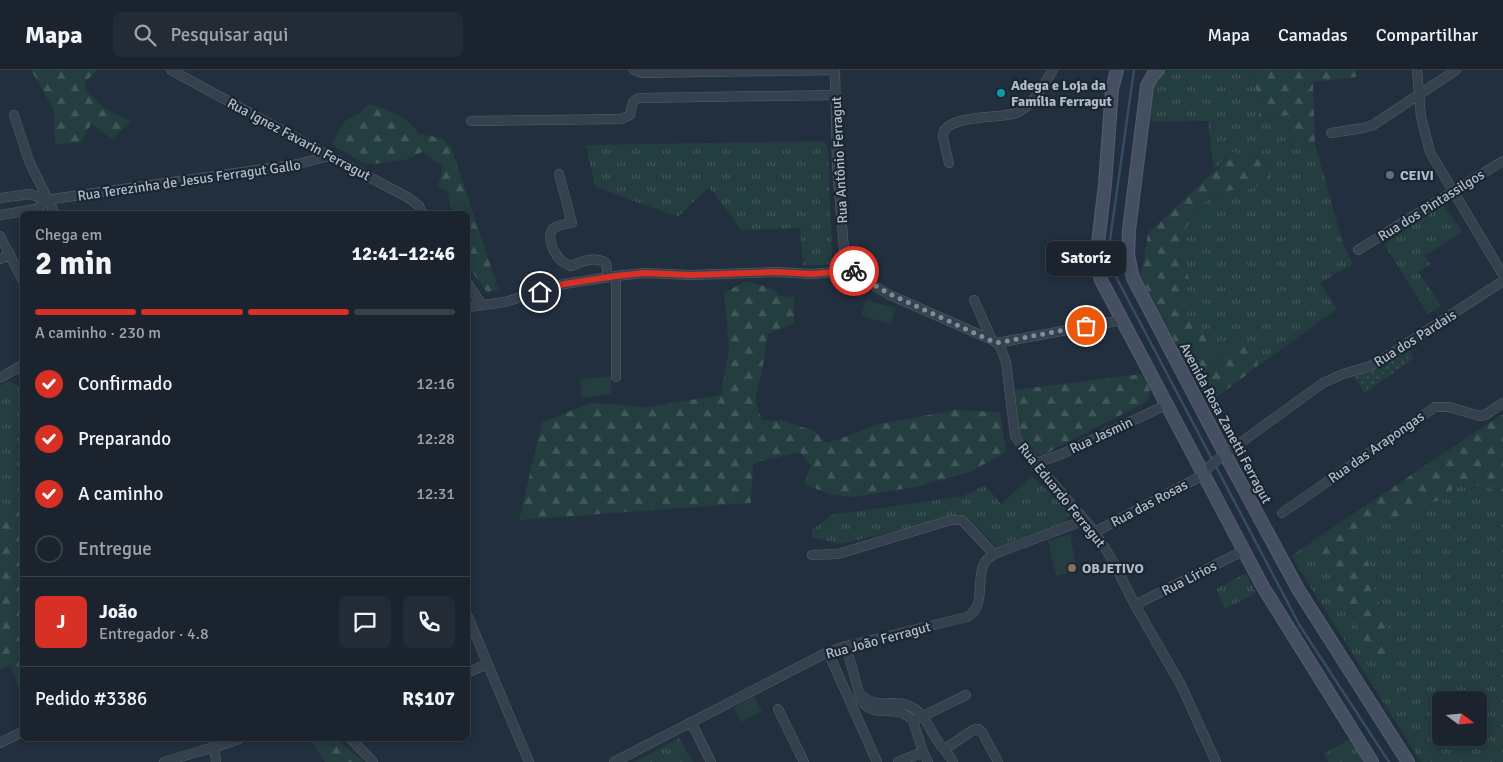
<!DOCTYPE html>
<html lang="pt">
<meta charset="utf-8">
<style>
body{margin:0;font-family:Signika,sans-serif;background:#232b36;color:#f1f3f6;height:100vh;display:flex;flex-direction:column;font-size:19px;white-space:nowrap}
*{box-sizing:border-box;margin:0}
p{font-size:16px;color:#9fa4aa}
.icon{flex:none;width:28px;height:28px;fill:none;stroke:currentColor;stroke-width:2;stroke-linecap:round;stroke-linejoin:round}
.map{position:relative;flex:1;overflow:hidden}
.drawer{position:absolute;left:20px;top:141px;width:450px;height:530px;display:flex;flex-direction:column;background:#1a232e;border-radius:8px;box-shadow:0 2px 8px #0003,0 0 0 1px #38404a}
.drawer>*{flex:none}
.needle{width:32px;rotate:106deg}
.controls{position:absolute;left:1432px;top:621px;display:grid;gap:10px}
.controls a{display:grid;place-items:center;width:55px;height:55px;border-radius:8px;background:#1a232e;box-shadow:0 2px 8px #0003,0 0 0 1px #38404a;font-size:25px}
.pin{position:absolute;display:grid;place-items:center;width:42px;height:42px;color:#fff;margin:-21px;border:2px solid #fff;border-radius:50%;box-shadow:0 1px 5px #0007}
.courier{position:absolute;display:grid;place-items:center;width:50px;height:50px;margin:-25px;border:4px solid #d93025;border-radius:50%;background:#fff;color:#222;box-shadow:0 1px 6px #0007}
.bubble{position:absolute;height:35px;border-radius:8px;background:#1a232e;box-shadow:0 2px 8px #0003,0 0 0 1px #38404a;font-size:16px;font-weight:700;line-height:35px;text-align:center}
.head em{font-style:normal;font-weight:700}
.head div{display:flex;flex-direction:column-reverse}
.head{display:flex;align-items:center;justify-content:space-between;height:85px;padding:0 15px}
h1{font-size:32px;font-weight:700;line-height:38px}
.bar{display:grid;grid-template-columns:repeat(4,1fr);gap:8px 5px;align-content:center;height:60px;padding:0 15px}
.bar i{height:6px;border-radius:4px;background:#38404a}
.bar .active{background:#d93025}
.bar p{grid-column:span 4}
.line{display:flex;align-items:center;gap:12px;padding:0 15px;border-top:1px solid #38404a}
.line div{flex:1}
.round{display:grid;place-items:center;flex:none;width:52px;height:52px;border-radius:8px;background:#232b36}
ol{padding:0 15px;list-style:none}
li{display:flex;align-items:center;gap:15px;height:55px}
li p{margin-inline-start:auto}
li .icon{padding:5px;border-radius:50%;background:#d93025;color:#fff;stroke-width:4}
li:last-child{color:#9fa4aa}
li i{width:28px;height:28px;border:2px solid #38404a;border-radius:50%}
header{display:flex;align-items:center;gap:30px;box-sizing:border-box;height:70px;padding:0 25px;background:#1a232e;border-bottom:1px solid #38404a}
header strong{font-size:24px}
nav{display:flex;gap:28px;margin-inline-start:auto;font-size:18px}
.search{width:350px;height:45px;background:#232b36;display:flex;align-items:center;gap:12px;box-sizing:border-box;padding:0 18px;border-radius:8px;color:#9fa4aa;font-size:19px}
.map>svg:first-child{display:block}
</style>
<header>
<strong>Mapa</strong>
<div class="search"><svg class="icon" aria-label="search" viewBox="0 0 24 24"><circle cx="10" cy="10" r="6"/><path d="M15 15l6 6"/></svg>Pesquisar aqui</div>
<nav><a>Mapa</a><a>Camadas</a><a>Compartilhar</a></nav>
</header>
<div class="map">
<svg width="1503" height="692" viewBox="0 0 1503 692">
<defs>
<pattern id="grass-tufts" width="24" height="20" patternUnits="userSpaceOnUse" patternTransform="scale(1.25)"><rect width="24" height="20" fill="#243d3f"/><path d="M3 7l-1-3M5 7V3M7 7l1-3M15 17l-1-3M17 17v-4M19 17l1-3" fill="none" stroke="#415759"/></pattern>
<pattern id="forest-firs" width="22" height="20" patternUnits="userSpaceOnUse" patternTransform="scale(1.25)"><rect width="22" height="20" fill="#243d3f"/><path d="M5 1l3.5 6h-7zM16 11l3.5 6h-7z" fill="#415759"/></pattern>
<pattern id="park-dots" width="8" height="8" patternUnits="userSpaceOnUse" patternTransform="scale(1.25)"><rect width="8" height="8" fill="#243d3f"/><path d="M2 2h.1M6 6h.1" fill="none" stroke="#415759" stroke-width="1.8" stroke-linecap="round"/></pattern>
</defs>
<rect width="100%" height="100%" fill="#222f3e"/>
<!-- grass -->
<path fill="url(#grass-tufts)" fill-rule="evenodd" d="M 1167,0 L 1254,0 L 1260,51 L 1288,45 L 1291,78 L 1315,74 L 1343,174 L 1353,194 L 1320,213 L 1337,239 L 1258,296 L 1256,282 L 1239,276 L 1210,297 L 1210,267 L 1185,243 L 1180,224 L 1186,199 L 1178,188 L 1186,158 L 1203,133 L 1225,121 L 1250,119 L 1272,97 C 1259,87 1247,84 1231,82 L 1214,100 L 1208,51 L 1151,52 L 1148,47 C 1151,26 1149,15 1167,0 Z
M 824,71 L 828,79 L 832,188 L 828,195 L 803,195 L 800,158 L 741,160 L 709,117 L 678,147 L 595,117 L 586,75 Z
M 1440,137 L 1445,137 L 1462,162 L 1425,186 L 1431,194 L 1419,202 L 1441,236 L 1428,244 L 1384,174 Z
M 8,311 L 19,316 L 22,327 L 22,439 L 0,456 L 0,316 Z
M 1501,345 L 1503,345 L 1503,692 L 1421,692 L 1291,486 ZM 1441,630 L 1479,630 L 1479,668 L 1441,668 Z
M 1032,406 L 1068,440 L 1069,447 L 1064,452 L 997,477 L 967,447 L 958,444 L 906,459 L 840,474 L 812,467 L 812,460 L 832,445 L 964,426 L 985,415 L 1001,434 Z
M 1246,503 L 1256,523 L 1225,539 L 1216,519 Z
M 679,668 L 693,692 L 635,692 Z
M 1350,669 L 1364,692 L 1328,692 L 1324,684 Z"/>
<!-- forest -->
<path fill="url(#forest-firs)" d="M 31,0 L 97,0 L 85,12 L 85,20 L 107,40 L 131,51 L 112,69 L 91,54 L 81,72 L 55,75 L 54,40 Z
M 1254,0 L 1356,0 L 1356,7 L 1313,12 L 1315,74 L 1291,78 L 1288,45 L 1260,51 Z
M 369,34 C 391,41 406,46 420,64 L 441,68 L 451,77 L 499,220 L 487,222 C 479,210 461,193 469,177 L 468,173 L 468,144 L 453,144 L 451,140 L 448,123 L 438,116 L 443,97 L 422,82 L 408,89 L 386,93 L 365,94 L 331,74 L 345,51 L 360,43 Z
M 1231,82 C 1247,84 1259,87 1272,97 L 1268,112 L 1250,119 L 1225,121 L 1203,133 L 1186,158 L 1178,188 L 1186,199 L 1189,209 L 1180,224 L 1186,243 L 1210,267 L 1211,297 L 1239,276 L 1248,275 L 1256,282 L 1258,296 L 1217,327 L 1208,328 L 1195,310 L 1140,206 L 1144,190 L 1148,163 L 1221,95 Z
M 746,211 L 773,219 L 780,226 L 794,227 L 794,253 L 768,264 L 762,301 L 755,331 L 762,350 L 784,351 L 814,361 L 827,373 L 853,364 L 874,355 L 955,340 L 1000,342 L 1006,382 L 970,402 L 916,417 L 853,427 L 832,425 L 804,414 L 811,396 L 800,382 L 761,391 L 753,395 L 751,433 L 519,450 L 542,352 L 591,333 L 648,337 L 721,325 L 729,279 L 724,223 Z
M 1142,304 C 1147,314 1155,322 1146,332 L 1043,385 L 1037,384 L 1018,362 L 1013,320 Z
M 1501,345 L 1503,345 L 1503,437 L 1492,417 L 1456,414 C 1444,431 1442,429 1423,435 L 1416,449 L 1402,454 L 1380,452 L 1363,464 L 1361,472 C 1369,483 1367,496 1371,509 C 1377,534 1392,557 1390,584 L 1379,587 L 1367,576 L 1358,558 L 1346,543 L 1317,468 Z
M 22,432 L 22,625 L 10,595 L 0,600 L 0,450 C 7,442 17,442 22,432 Z
M 310,669 L 336,669 L 364,692 L 325,692 Z"/>
<!-- park -->
<path fill="url(#park-dots)" d="M 1409,280 L 1414,288 L 1365,323 L 1351,304 L 1387,292 Z"/>
<!-- pitch -->
<path fill="#243d3f" d="M 866,230 L 896,238 L 891,254 L 861,246 Z
M 611,306 L 611,324 L 582,328 L 580,309 Z
M 1070,464 L 1077,501 L 1056,506 L 1048,471 Z
M 754,626 L 762,641 L 741,652 L 734,638 Z"/>
<g fill="none" stroke-linecap="round" stroke-linejoin="round">
<!-- stream -->
<path stroke="#354c66" stroke-width="2.5" d="M 1134,0 L 1109,177 L 1116,207 L 1300,556 L 1389,692"/>
<defs>
<path id="minor" d="M 171,0 L 329,86 L 409,128 L 419,136 L 423,144
M 634,0 L 642,3 L 835,0
M 835,0 L 837,97 L 845,190 L 857,204 L 871,214 L 890,225 L 992,270
M 1417,0 L 1421,47 L 1430,82 L 1503,205
M 14,45 L 29,91 L 55,144
M 471,51 L 621,49 L 630,45 C 632,37 631,29 641,28 L 836,25
M 1331,63 L 1363,58 L 1373,55 L 1456,0
M 949,93 C 947,84 944,75 943,66 C 943,44 1001,49 1016,43 C 1033,36 1043,15 1053,0
M 559,104 L 572,153 C 567,154 561,154 556,157 C 543,164 555,186 563,192 C 565,194 568,194 571,196 C 584,191 594,186 606,193 L 608,207
M 0,128 L 30,124 L 48,130 L 59,128 L 298,94 L 329,86
M 0,145 L 36,139 L 48,130
M 0,166 L 22,209
M 1358,180 L 1503,91
M 0,189 L 10,184
M 468,214 L 482,235
M 974,230 L 992,270 L 997,273 L 1001,279 L 1006,292 L 1015,366 L 1024,379 L 1095,462 L 1114,493 L 1135,535 L 1181,615 L 1216,692
M 468,237 L 505,232 L 564,214 L 616,206 L 644,203 L 691,205 L 775,202 L 813,204 L 833,202 L 849,196
M 997,273 L 1122,250
M 616,307 L 616,206
M 0,308 L 22,295
M 1036,393 L 1062,384 L 1166,335
M 1282,443 L 1435,337 L 1449,337 L 1480,346 L 1485,345 L 1503,333
M 1095,462 L 1203,405 L 1211,395 L 1225,384 L 1323,313 L 1343,304 L 1370,296 L 1397,280 L 1503,211
M 812,485 L 838,484 L 951,450 L 962,450 L 994,484
M 1135,535 L 1243,481
M 468,547 L 529,692
M 846,576 L 861,630 C 875,651 895,631 913,651 L 923,682 L 928,692
M 828,582 L 877,692
M 468,602 L 488,594
M 862,626 C 879,640 890,629 907,635 C 925,641 929,660 939,673 C 944,679 949,685 953,692
M 778,639 L 804,692
M 917,649 L 966,625
M 691,652 L 711,692
M 213,669 L 216,692
M 351,669 L 373,692
M 0,673 L 22,662
M 945,679 L 973,660 L 978,659 L 982,662 L 998,692
M 164,692 C 188,684 214,678 239,669
M 614,692 L 828,582 L 846,576 L 967,547 C 987,537 975,509 985,492 C 987,489 992,486 994,484 L 1085,450
M 898,692 L 923,682"/>
<path id="secondary" d="M 1117,0 L 1112,19 L 1105,114 L 1097,182 L 1097,197 L 1101,210 L 1263,517 L 1372,692
M 1158,0 L 1153,5 L 1147,16 L 1129,160 L 1128,185 L 1133,208 L 1225,384 L 1298,519 L 1408,692"/>
</defs>
<!-- minor casing -->
<use href="#minor" stroke="#545f6c" stroke-width="10"/>
<!-- secondary casing -->
<use href="#secondary" stroke="#545f6c" stroke-width="14"/>
<!-- minor -->
<use href="#minor" stroke="#36414e" stroke-width="9"/>
<!-- secondary -->
<use href="#secondary" stroke="#445061" stroke-width="12"/>
</g>
<g fill="none" stroke-linecap="round" stroke-linejoin="round">
<!-- done -->
<path stroke="#808b98" stroke-width="5" stroke-dasharray="0 9" d="M 854,201 L 872,214 L 890,224 L 996,273 L 1086,256"/>
<!-- route -->
<path stroke="#d93025" stroke-width="6" d="M 540,222 L 564,214 L 616,206 L 644,203 L 691,205 L 775,202 L 813,204 L 833,202 L 849,196 L 854,201"/>
</g>
<!-- markers -->
<circle fill="#0f9aa8" stroke="#1b2633" stroke-width="2" cx="1001" cy="23" r="5"/>
<circle fill="#5c6f8a" stroke="#1b2633" stroke-width="2" cx="1390" cy="105" r="5"/>
<circle fill="#8d6e63" stroke="#1b2633" stroke-width="2" cx="1072" cy="498" r="5"/>
<g text-anchor="middle" stroke-width="4.5" stroke-linejoin="round" paint-order="stroke">
<!-- poi labels -->
<g font-size="14" font-weight="bold" fill="#b2bcc9" stroke="#1b2633" text-anchor="start">
<text x="1011" y="20">Adega e Loja da<tspan x="1011" dy="16">Família Ferragut</tspan></text>
<text x="1400" y="110">CEIVI</text>
<text x="1082" y="503">OBJETIVO</text>
</g>
<!-- street labels -->
<g font-size="14" fill="#b2bcc9" stroke="#1b2633">
<text transform="translate(299 69) rotate(28)" y="5">Rua Ignez Favarin Ferragut</text>
<text transform="translate(839 90) rotate(-93)" y="5">Rua Antônio Ferragut</text>
<text transform="translate(189 110) rotate(-8)" y="5">Rua Terezinha de Jesus Ferragut Gallo</text>
<text transform="translate(1431 135) rotate(-32)" y="5">Rua dos Pintassilgos</text>
<text transform="translate(1415 268) rotate(-32)" y="5">Rua dos Pardais</text>
<text transform="translate(1226 353) rotate(62)" y="5">Avenida Rosa Zanetti Ferragut</text>
<text transform="translate(1101 365) rotate(-25)" y="5">Rua Jasmin</text>
<text transform="translate(1376 377) rotate(-35)" y="5">Rua das Arapongas</text>
<text transform="translate(1062 425) rotate(51)" y="5">Rua Eduardo Ferragut</text>
<text transform="translate(1149 433) rotate(-28)" y="5">Rua das Rosas</text>
<text transform="translate(1189 508) rotate(-27)" y="5">Rua Lírios</text>
<text transform="translate(878 570) rotate(-15)" y="5">Rua João Ferragut</text>
</g>
</g>
</svg>
<div class="controls">
<a><svg class="needle" viewBox="-14 -14 28 28"><path d="M0-13l5 13h-10z" fill="#e53935"/><path d="M0 13l5-13h-10z" fill="#9fa4aa"/></svg></a>
</div>
<div class="pin" style="left:1086px;top:256px;background:#ea580c"><svg class="icon" aria-label="bag" viewBox="0 0 24 24"><path d="M5 8h14l-1 12H6zM9 8a3 3 0 0 1 6 0"/></svg></div>
<div class="pin" style="left:540px;top:222px;background:#1f2937"><svg class="icon" aria-label="home" viewBox="0 0 24 24"><path d="M3 11l9-7 9 7M6 9v11h12V9"/></svg></div>
<div class="courier" style="left:854px;top:201px"><svg class="icon" aria-label="bike" viewBox="0 0 24 24"><circle cx="6" cy="16" r="4"/><circle cx="18" cy="16" r="4"/><path d="M6 16l4-8h5l3 8M10 8l3 8H6M13 5h3"/></svg></div>
<div class="bubble" style="left:1046px;top:171px;width:80px">Satoríz</div>
<section class="drawer">
<div class="head"><div><h1>2 min</h1><p>Chega em</p></div><em>12:41–12:46</em></div>
<div class="bar"><i class="active"></i><i class="active"></i><i class="active"></i><i></i><p>A caminho · 230 m</p></div>
<ol>
<li><svg class="icon" aria-label="check" viewBox="0 0 24 24"><path d="M5 12l5 5 9-10"/></svg>Confirmado<p>12:16</p></li>
<li><svg class="icon" aria-label="check" viewBox="0 0 24 24"><path d="M5 12l5 5 9-10"/></svg>Preparando<p>12:28</p></li>
<li><svg class="icon" aria-label="check" viewBox="0 0 24 24"><path d="M5 12l5 5 9-10"/></svg>A caminho<p>12:31</p></li>
<li><i></i>Entregue</li>
</ol>
<div class="line" style="height:90px"><b class="round" style="background:#d93025;color:#fff">J</b><div><b>João</b><p>Entregador · 4.8</p></div><a class="round"><svg class="icon" aria-label="chat" viewBox="0 0 24 24"><path d="M4 5h16v11H9l-5 4z"/></svg></a><a class="round"><svg class="icon" aria-label="phone" viewBox="0 0 24 24"><path d="M5 4h4l2 5-3 2q2 4 5 5l2-3 5 2v4C11 20 4 13 5 4z"/></svg></a></div>
<div class="line" style="height:65px"><div>Pedido #3386</div><b>R$107</b></div>
</section>
</div>
